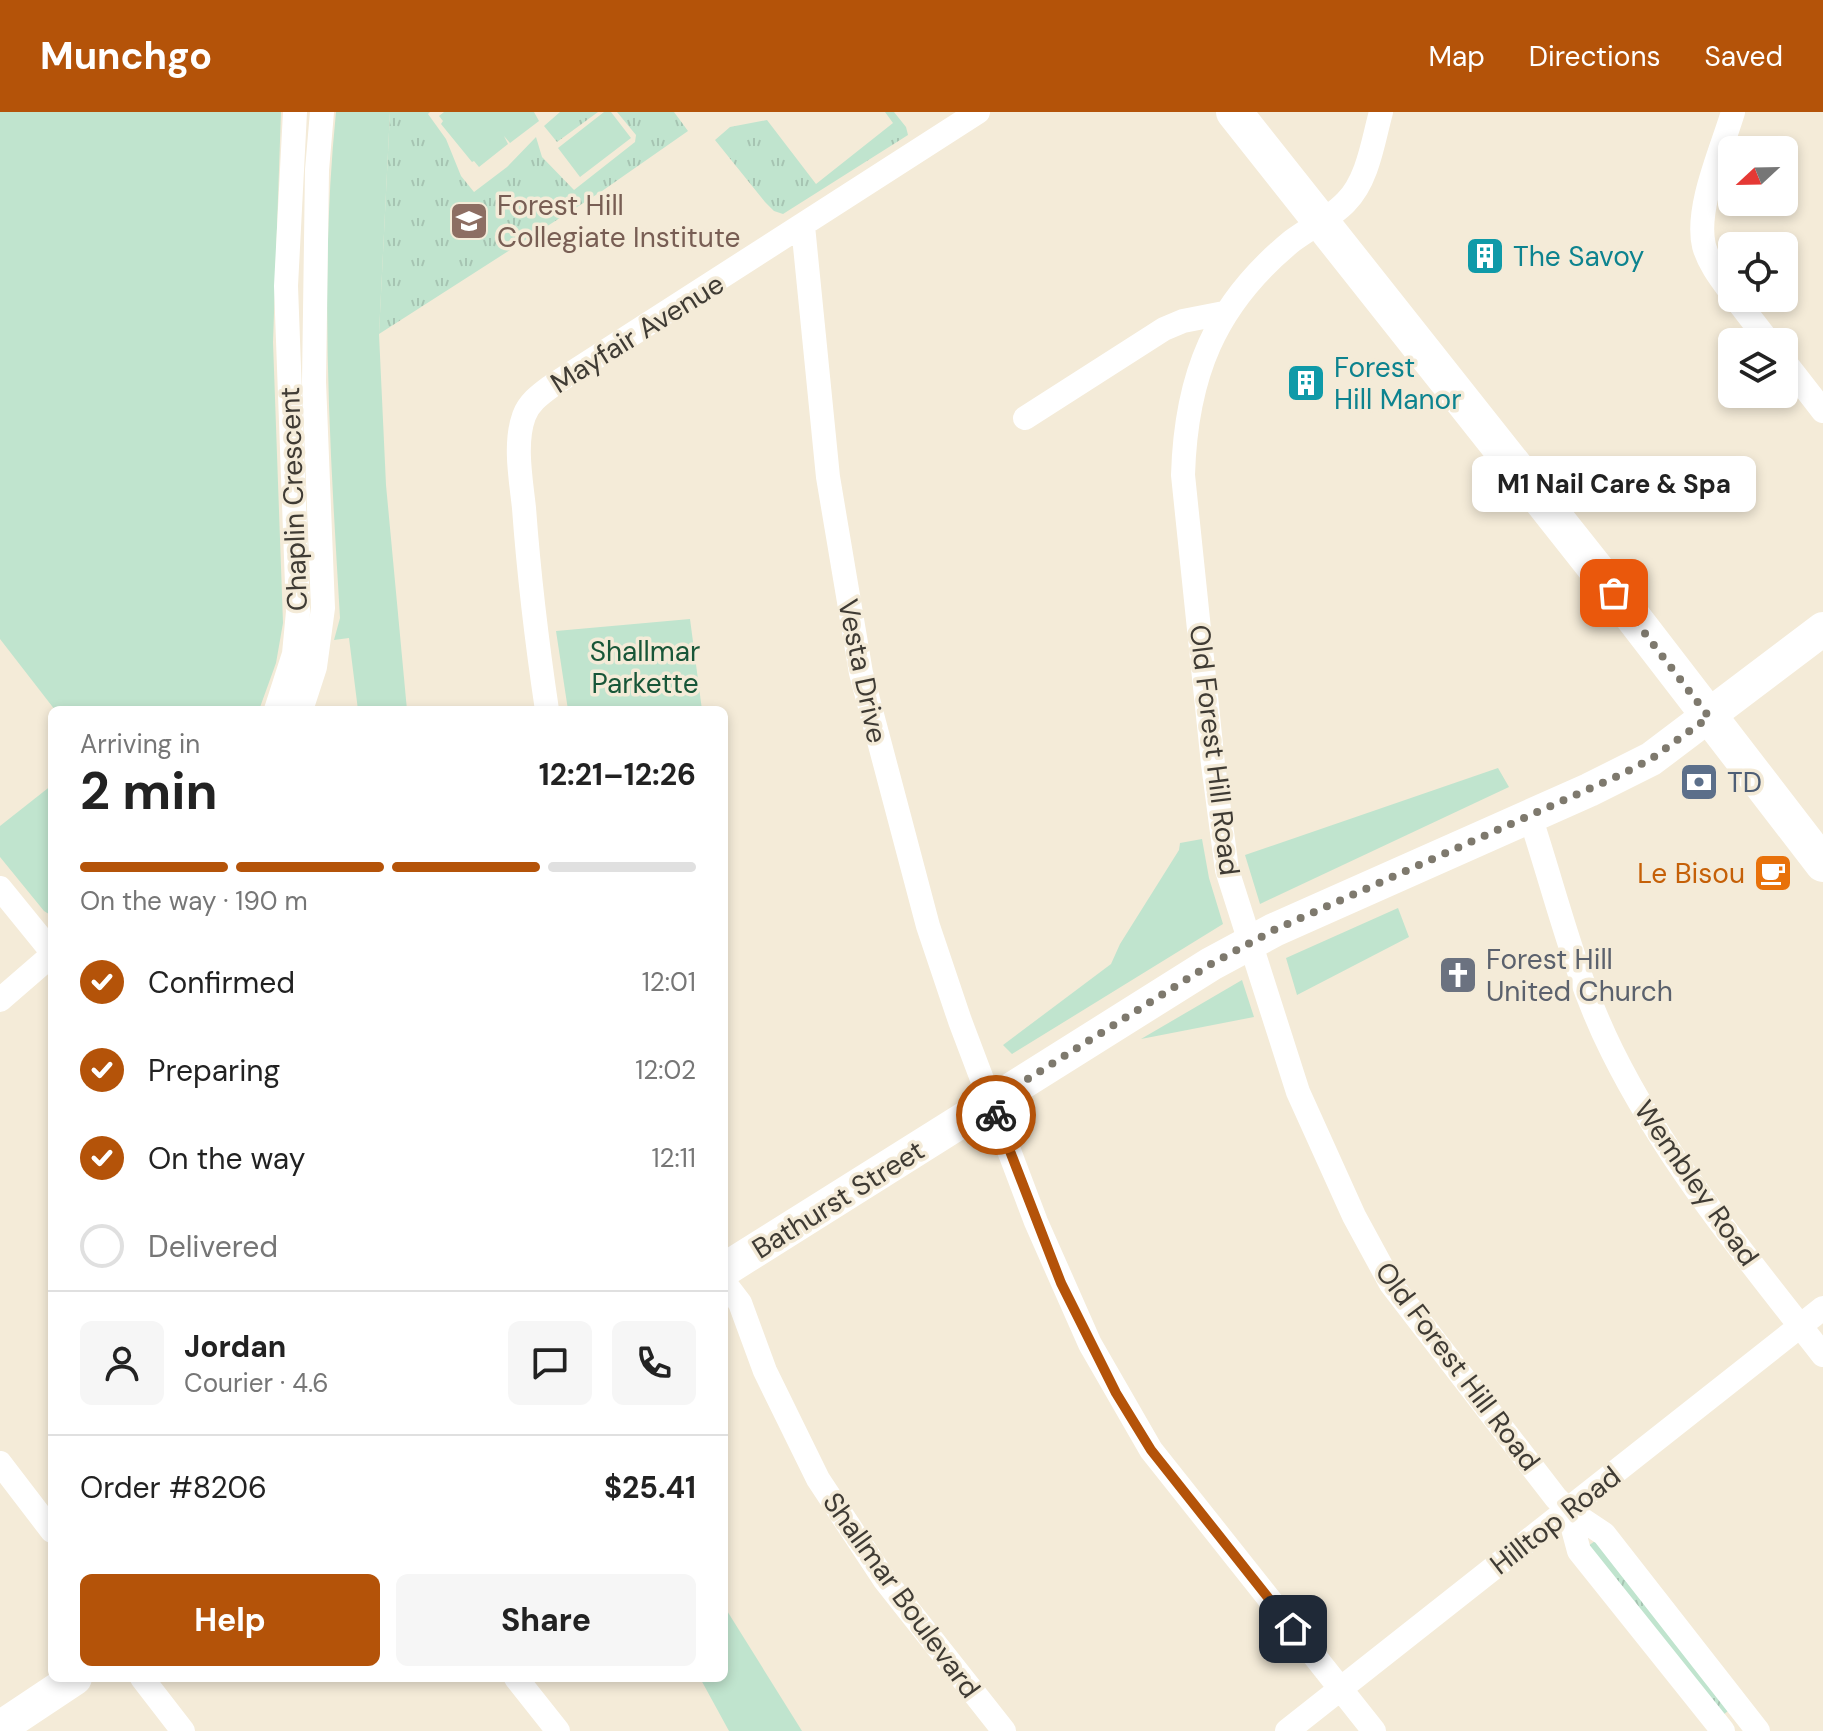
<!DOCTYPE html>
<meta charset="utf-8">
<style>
body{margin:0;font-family:"DM Sans",sans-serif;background:#f6f6f6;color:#222;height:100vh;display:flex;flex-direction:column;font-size:30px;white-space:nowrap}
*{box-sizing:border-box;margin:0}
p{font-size:26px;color:#767676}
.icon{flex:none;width:44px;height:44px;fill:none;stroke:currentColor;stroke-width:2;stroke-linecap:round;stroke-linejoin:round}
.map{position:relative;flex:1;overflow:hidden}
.panel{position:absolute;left:48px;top:594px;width:680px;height:976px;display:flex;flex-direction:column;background:#fff;border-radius:12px;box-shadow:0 4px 12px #0003}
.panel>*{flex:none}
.needle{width:52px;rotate:248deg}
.controls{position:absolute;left:1718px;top:24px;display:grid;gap:16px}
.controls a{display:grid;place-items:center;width:80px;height:80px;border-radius:12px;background:#fff;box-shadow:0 4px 12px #0003;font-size:40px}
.pin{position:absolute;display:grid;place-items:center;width:68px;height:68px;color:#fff;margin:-34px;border-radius:16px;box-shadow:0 4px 12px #0006}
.courier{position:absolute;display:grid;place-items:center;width:80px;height:80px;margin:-40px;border:6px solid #b45309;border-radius:50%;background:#fff;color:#222;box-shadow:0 2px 10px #0007}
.bubble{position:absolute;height:56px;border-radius:12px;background:#fff;box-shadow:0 4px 12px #0003;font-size:26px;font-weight:700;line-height:56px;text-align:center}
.overview em{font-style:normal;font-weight:700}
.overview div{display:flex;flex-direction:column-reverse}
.overview{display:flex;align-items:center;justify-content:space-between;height:136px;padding:0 32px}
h1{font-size:52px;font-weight:700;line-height:60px}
.bar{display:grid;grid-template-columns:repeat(4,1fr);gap:12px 8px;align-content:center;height:96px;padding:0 32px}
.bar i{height:10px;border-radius:6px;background:#e0e0e0}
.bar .on{background:#b45309}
.bar p{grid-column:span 4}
.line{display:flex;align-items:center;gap:20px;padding:0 32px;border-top:2px solid #e0e0e0}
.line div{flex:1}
.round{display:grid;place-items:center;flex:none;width:84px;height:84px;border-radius:12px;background:#f6f6f6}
ol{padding:0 32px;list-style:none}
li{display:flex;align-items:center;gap:24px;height:88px}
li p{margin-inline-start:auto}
li .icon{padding:8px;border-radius:50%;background:#b45309;color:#fff;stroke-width:4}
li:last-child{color:#767676}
li i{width:44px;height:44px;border:4px solid #e0e0e0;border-radius:50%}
.action{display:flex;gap:16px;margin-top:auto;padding:16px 32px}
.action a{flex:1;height:92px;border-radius:12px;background:#b45309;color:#fff;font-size:32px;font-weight:700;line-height:92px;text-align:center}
.action a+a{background:#f6f6f6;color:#222}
header{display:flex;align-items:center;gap:48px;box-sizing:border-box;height:112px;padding:0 40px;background:#b45309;color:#fff}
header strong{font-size:38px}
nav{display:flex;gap:44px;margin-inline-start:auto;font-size:28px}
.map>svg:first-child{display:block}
</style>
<header>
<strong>Munchgo</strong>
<nav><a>Map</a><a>Directions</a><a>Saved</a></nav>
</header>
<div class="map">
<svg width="1823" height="1619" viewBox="0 0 1823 1619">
<defs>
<pattern id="grass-tufts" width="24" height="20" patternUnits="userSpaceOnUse" patternTransform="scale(2)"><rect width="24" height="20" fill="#c0e4ce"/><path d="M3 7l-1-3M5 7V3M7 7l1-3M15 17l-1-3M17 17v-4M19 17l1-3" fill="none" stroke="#a6c4b2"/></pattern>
</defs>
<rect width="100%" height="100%" fill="#f4ebd8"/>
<!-- grass -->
<path fill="url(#grass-tufts)" d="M 390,0 L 430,0 L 428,2 L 446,27 L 461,64 L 474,80 L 507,55 L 536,25 L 542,45 L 574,78 L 635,30 L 636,23 L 617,0 L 674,0 L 688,19 L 602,79 L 379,222 Z
M 560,0 L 598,0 L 557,30 L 544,14 Z
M 885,0 L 894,0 L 906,15 L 908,23 L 783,102 L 774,99 L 765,90 L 715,28 L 730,15 L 767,8 L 816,72 L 893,11 Z
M 1595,1429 L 1728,1599 L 1723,1603 L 1588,1434 Z"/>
<!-- park -->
<path fill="#c0e4ce" d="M 0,0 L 281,0 L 273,230 L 283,511 L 276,551 L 259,598 L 55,598 L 0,527 Z
M 336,0 L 390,0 L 379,222 L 386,373 L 407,598 L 358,598 L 349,526 L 334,528 L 340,506 C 330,338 319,168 336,0 Z
M 444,0 L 534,0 L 539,9 L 510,31 L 504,24 L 508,32 L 479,55 L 474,49 L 472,50 L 441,12 L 443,9 L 439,4 Z
M 604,0 L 611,0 L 631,26 L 580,65 L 558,36 Z
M 690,507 L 702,598 L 568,598 L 556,519 Z
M 1498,656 L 1509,675 L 1260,792 L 1245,743 Z
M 52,673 L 52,804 L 44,799 L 0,745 L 0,714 Z
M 1202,727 L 1209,766 L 1223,812 L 1012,942 L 1003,933 L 1111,852 L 1120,832 L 1179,738 L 1180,731 Z
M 1398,796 L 1409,825 L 1297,883 L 1286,846 Z
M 1242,868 L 1254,905 L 1141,927 Z
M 724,1494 L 802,1619 L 729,1619 L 700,1566 L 724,1566 Z"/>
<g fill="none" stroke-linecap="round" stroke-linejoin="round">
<!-- street -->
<path stroke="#fff" stroke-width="24" d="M 1381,0 C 1373,29 1368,68 1346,90 C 1331,106 1309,116 1292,129 C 1214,193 1186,264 1183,363 L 1213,652 L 1227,758 L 1298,980 L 1354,1104 L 1391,1172 L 1556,1386 L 1568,1398 L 1604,1422 L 1758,1619
M 803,114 L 828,365 L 861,561 L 928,814 L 960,909 L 1036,1110 L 1090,1232 L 1151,1338 L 1374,1619
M 1732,182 C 1721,167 1709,152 1704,134 C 1695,96 1722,37 1733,0
M 1735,186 L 1769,230
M 1784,249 L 1823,299
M 1025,306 L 1164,217 L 1183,209 L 1224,201
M 276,598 L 294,542 L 298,500 L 286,174 L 295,0
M 301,598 L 315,555 L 323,496 L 314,270 L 317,58 L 322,0
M 547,598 C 537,531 529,464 524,396 C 521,368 514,331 524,304 C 529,290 541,282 553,273 L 978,0
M 1530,704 C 1556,783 1575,865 1612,939 C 1667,1050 1747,1146 1823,1243
M 0,776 L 52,840
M 0,888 L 52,843
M 724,1170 L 740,1191 L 765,1259 L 818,1367 L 884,1467 L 1004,1619
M 0,1351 L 52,1419
M 1568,1398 L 1579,1439 L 1723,1619
M 142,1566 L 183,1619
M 516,1566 L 558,1619
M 1287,1619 L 1823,1196"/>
<!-- secondary -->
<path stroke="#fff" stroke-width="34" d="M 724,1158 L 1211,852 L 1274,818 L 1589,678 L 1651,647 L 1823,517
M 0,1616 L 75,1566"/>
<!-- primary -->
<path stroke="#fff" stroke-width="36" d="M 1234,0 L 1596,457 L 1823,752"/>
</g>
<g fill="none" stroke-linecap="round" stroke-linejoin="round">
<!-- done -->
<path stroke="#7e796d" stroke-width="8" stroke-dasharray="0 14.4" d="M 996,1003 L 991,990 L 1211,852 L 1274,818 L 1620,663 L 1651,647 L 1709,605 L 1614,481"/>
<!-- route -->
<path stroke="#b45309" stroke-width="10" d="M 996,1003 L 1061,1171 L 1116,1281 L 1151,1338 L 1293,1517"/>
</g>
<!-- icons -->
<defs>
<symbol id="school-square" viewBox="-11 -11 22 22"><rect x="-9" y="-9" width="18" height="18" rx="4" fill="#8d6e63" stroke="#f4ebd8"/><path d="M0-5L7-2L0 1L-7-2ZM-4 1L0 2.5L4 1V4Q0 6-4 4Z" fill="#fff"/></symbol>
<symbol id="building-square" viewBox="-11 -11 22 22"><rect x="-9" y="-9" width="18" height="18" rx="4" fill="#0f9aa8" stroke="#f4ebd8"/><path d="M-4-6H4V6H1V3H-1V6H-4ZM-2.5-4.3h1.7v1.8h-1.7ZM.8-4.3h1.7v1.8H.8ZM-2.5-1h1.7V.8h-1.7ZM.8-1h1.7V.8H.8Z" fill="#fff"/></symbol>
<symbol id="bank-square" viewBox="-11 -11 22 22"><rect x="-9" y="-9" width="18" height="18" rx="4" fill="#5c6f8a" stroke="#f4ebd8"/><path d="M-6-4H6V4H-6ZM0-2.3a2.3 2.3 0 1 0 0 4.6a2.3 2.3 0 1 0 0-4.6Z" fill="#fff"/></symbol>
<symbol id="cafe-square" viewBox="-11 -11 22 22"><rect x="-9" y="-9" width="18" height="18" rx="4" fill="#e8710a" stroke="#f4ebd8"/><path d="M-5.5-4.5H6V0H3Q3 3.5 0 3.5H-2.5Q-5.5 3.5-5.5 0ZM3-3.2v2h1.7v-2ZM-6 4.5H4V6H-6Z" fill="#fff"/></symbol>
<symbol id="church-square" viewBox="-11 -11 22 22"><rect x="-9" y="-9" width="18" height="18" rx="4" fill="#6b7280" stroke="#f4ebd8"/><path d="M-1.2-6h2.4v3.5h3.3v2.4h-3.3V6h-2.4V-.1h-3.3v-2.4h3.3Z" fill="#fff"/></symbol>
</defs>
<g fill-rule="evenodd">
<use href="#school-square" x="447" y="87" width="44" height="44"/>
<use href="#building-square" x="1463" y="122" width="44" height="44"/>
<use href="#building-square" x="1284" y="249" width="44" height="44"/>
<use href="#bank-square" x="1677" y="648" width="44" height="44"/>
<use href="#cafe-square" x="1751" y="739" width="44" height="44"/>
<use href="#church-square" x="1436" y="841" width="44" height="44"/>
</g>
<g text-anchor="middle" stroke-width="7" stroke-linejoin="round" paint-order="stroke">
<!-- education labels -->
<g font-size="28" fill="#785e54" stroke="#f4ebd8" text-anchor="start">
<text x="497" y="103">Forest Hill<tspan x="497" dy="32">Collegiate Institute</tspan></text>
</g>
<!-- culture labels -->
<g font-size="28" fill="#0d838f" stroke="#f4ebd8" text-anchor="start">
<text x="1513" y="154">The Savoy</text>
<text x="1334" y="265">Forest<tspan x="1334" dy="32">Hill Manor</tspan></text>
</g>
<!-- street labels -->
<g font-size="28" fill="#3f3b34" stroke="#f4ebd8">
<text transform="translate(637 221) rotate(-32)" y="10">Mayfair Avenue</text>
<text transform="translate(293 387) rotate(-92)" y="10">Chaplin Crescent</text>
<text transform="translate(863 559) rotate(78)" y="10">Vesta Drive</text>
<text transform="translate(1215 638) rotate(83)" y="10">Old Forest Hill Road</text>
<text transform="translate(1697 1071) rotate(55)" y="10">Wembley Road</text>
<text transform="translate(838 1087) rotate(-32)" y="10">Bathurst Street</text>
<text transform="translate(1458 1254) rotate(53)" y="10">Old Forest Hill Road</text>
<text transform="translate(1555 1408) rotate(-38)" y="10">Hilltop Road</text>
<text transform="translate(902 1483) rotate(54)" y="10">Shallmar Boulevard</text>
</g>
<!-- park labels -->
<g font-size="28" fill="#185638" stroke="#f4ebd8">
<text x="645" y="549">Shallmar<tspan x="645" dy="32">Parkette</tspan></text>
</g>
<!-- service labels -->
<g font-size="28" fill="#4e5e75" stroke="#f4ebd8" text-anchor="start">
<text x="1727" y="680">TD</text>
</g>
<!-- food labels -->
<g font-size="28" fill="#c56008" stroke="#f4ebd8" text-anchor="end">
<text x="1745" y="771">Le Bisou</text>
</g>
<!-- worship labels -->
<g font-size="28" fill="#5b616d" stroke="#f4ebd8" text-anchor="start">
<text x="1486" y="857">Forest Hill<tspan x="1486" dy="32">United Church</tspan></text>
</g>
</g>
</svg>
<div class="controls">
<a><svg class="needle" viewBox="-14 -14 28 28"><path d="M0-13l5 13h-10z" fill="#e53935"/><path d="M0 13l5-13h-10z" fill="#767676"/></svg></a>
<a><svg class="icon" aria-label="locate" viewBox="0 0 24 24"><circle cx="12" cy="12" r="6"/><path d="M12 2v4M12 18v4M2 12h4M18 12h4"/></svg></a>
<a><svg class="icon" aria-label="layers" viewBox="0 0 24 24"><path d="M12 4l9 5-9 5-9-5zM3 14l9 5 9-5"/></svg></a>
</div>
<div class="pin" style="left:1614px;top:481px;background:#ea580c"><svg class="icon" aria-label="bag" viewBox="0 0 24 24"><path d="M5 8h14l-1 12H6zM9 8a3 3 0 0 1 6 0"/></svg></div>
<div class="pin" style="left:1293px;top:1517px;background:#1f2937"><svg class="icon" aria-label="home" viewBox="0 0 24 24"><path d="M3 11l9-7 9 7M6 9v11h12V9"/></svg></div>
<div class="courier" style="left:996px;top:1003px"><svg class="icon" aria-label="bike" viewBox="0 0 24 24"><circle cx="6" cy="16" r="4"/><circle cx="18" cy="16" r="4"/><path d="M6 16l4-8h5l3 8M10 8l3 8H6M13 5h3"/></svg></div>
<div class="bubble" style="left:1472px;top:344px;width:284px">M1 Nail Care &amp; Spa</div>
<section class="panel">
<div class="overview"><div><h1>2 min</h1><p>Arriving in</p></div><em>12:21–12:26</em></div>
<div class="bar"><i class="on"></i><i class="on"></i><i class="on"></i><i></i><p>On the way · 190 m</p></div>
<ol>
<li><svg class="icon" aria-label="check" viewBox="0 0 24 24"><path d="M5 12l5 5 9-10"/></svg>Confirmed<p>12:01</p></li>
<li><svg class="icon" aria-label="check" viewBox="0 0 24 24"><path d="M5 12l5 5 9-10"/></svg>Preparing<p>12:02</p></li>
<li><svg class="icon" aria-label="check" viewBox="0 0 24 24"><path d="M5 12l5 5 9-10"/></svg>On the way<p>12:11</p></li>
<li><i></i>Delivered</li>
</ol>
<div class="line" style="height:144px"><a class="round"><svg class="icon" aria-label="person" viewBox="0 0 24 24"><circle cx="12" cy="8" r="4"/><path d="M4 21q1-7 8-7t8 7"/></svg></a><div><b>Jordan</b><p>Courier · 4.6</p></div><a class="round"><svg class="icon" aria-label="chat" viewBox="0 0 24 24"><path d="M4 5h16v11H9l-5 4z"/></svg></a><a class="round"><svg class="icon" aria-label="phone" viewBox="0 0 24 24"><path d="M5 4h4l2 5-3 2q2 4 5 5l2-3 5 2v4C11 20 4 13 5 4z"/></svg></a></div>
<div class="line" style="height:104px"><div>Order #8206</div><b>$25.41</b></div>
<div class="action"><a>Help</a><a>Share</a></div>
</section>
</div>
